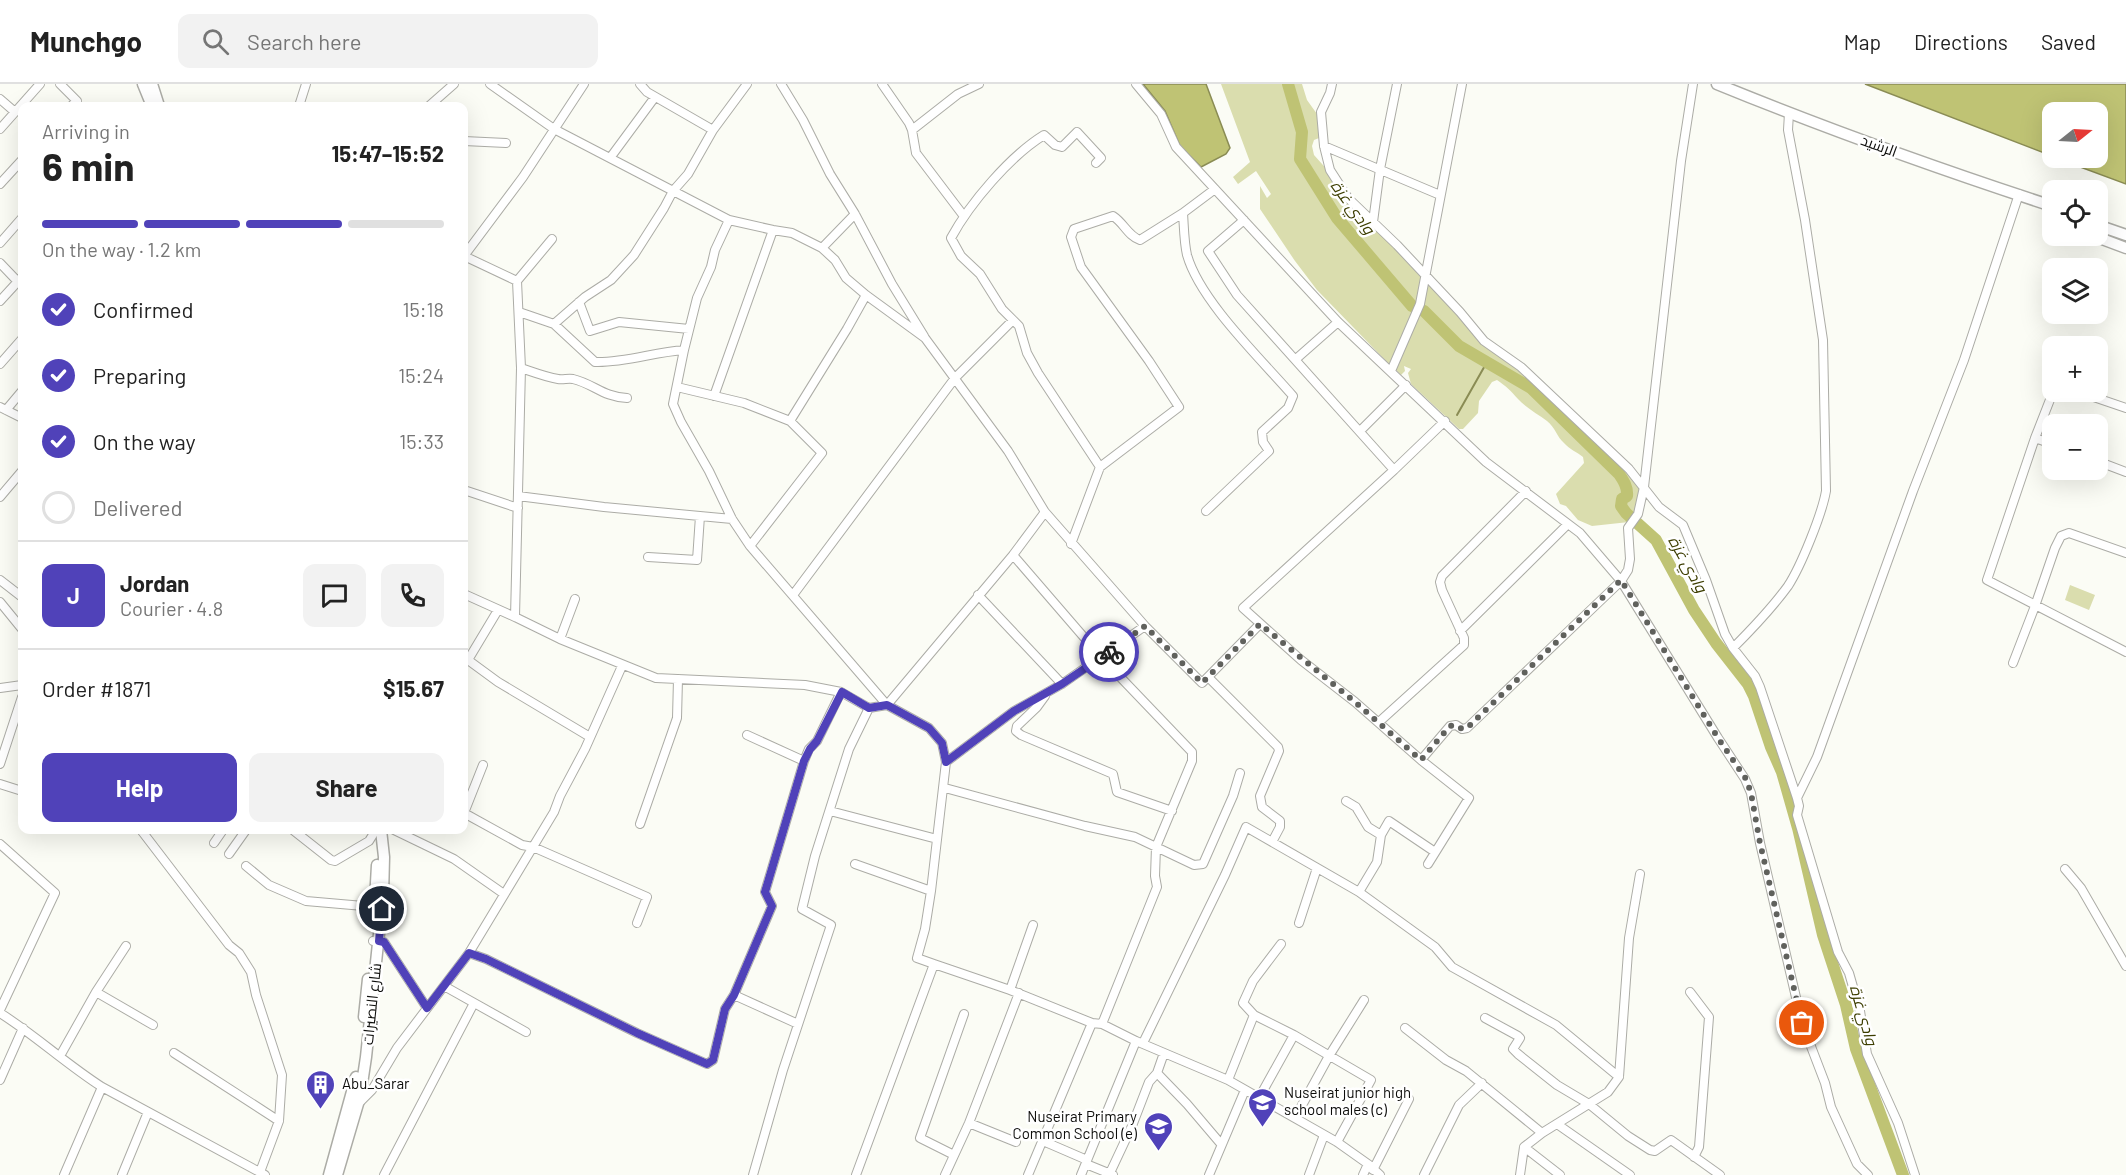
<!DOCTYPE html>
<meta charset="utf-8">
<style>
body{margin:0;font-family:Barlow,Cairo,sans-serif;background:#f2f2f2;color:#222;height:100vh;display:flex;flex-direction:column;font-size:22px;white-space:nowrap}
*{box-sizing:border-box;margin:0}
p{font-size:20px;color:#767676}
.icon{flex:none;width:33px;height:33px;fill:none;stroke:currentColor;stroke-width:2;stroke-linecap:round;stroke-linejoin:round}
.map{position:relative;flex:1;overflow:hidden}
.details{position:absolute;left:18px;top:18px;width:450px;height:732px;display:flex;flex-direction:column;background:#fff;border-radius:12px;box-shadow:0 6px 24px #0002}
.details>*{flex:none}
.needle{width:39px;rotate:72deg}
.buttons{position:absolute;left:2042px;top:18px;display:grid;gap:12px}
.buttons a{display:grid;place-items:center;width:66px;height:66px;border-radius:12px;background:#fff;box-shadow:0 6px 24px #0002;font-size:30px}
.pin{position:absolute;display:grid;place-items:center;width:51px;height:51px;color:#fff;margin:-26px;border:3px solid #fff;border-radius:50%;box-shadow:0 2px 6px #0007}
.courier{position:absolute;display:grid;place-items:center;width:60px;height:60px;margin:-30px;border:4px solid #5042b9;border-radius:50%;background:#fff;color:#222;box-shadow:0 2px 8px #0007}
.overview em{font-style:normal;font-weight:700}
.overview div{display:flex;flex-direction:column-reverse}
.overview{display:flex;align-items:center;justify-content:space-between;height:102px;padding:0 24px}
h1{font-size:39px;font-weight:700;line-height:45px}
.bar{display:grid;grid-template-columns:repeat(4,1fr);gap:9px 6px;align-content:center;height:72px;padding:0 24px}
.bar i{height:8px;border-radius:4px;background:#e0e0e0}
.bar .selected{background:#5042b9}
.bar p{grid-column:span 4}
.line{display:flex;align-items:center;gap:15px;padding:0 24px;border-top:2px solid #e0e0e0}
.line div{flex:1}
.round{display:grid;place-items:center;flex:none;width:63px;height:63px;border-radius:12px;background:#f2f2f2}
ol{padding:0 24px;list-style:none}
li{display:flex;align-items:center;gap:18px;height:66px}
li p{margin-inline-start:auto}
li .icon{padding:6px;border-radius:50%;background:#5042b9;color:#fff;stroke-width:4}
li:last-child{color:#767676}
li i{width:33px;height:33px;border:3px solid #e0e0e0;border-radius:50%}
.cta{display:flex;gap:12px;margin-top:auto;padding:12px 24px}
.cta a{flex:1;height:69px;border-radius:12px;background:#5042b9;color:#fff;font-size:24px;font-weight:700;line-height:69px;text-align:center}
.cta a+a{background:#f2f2f2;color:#222}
header{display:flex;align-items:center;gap:36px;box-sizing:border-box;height:84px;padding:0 30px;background:#fff;border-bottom:2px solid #e0e0e0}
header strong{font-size:28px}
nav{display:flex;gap:33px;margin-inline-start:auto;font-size:21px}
.search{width:420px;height:54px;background:#f2f2f2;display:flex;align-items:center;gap:15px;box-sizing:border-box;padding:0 21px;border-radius:12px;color:#767676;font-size:22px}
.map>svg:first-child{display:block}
</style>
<header>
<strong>Munchgo</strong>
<div class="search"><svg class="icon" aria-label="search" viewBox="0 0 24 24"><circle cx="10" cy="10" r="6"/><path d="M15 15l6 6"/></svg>Search here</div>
<nav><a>Map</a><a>Directions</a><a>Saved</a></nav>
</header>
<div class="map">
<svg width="2126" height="1091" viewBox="0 0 2126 1091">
<rect width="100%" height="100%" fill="#fbfcf5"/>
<!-- green -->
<path fill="#daddae" d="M 1221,0 L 1302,0 L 1307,16 L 1317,30 L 1319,54 L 1314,56 L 1312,62 L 1314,71 L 1422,192 L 1417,219 L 1389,280 L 1317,206 L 1295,177 L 1260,125 L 1260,102 L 1267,114 L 1271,110 L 1256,87 L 1238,100 L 1233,93 L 1250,78 Z
M 1427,198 L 1626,386 L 1641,404 L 1635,427 L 1629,438 L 1592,442 L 1578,436 L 1566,422 L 1560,420 L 1556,410 L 1584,379 L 1583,373 C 1577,368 1569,365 1564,359 C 1557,353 1555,343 1547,337 C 1538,330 1526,324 1518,315 C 1511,307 1506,302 1497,296 L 1492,298 L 1479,317 L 1478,329 L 1463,345 L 1459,345 L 1411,300 L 1408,289 L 1411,285 L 1404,282 L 1405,287 L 1401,291 L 1396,286 L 1424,221 Z
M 2070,501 L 2095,511 L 2089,526 L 2065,516 Z"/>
<!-- water -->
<path fill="#bfc374" stroke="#8a8c54" stroke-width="1.5" d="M 1143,0 L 1206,0 L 1230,64 L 1226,70 L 1201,83 L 1180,62 L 1165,27 Z
M 1865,0 L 2126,0 L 2126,100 L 2056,74 L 2097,74 L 2097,28 L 2052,28 L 2052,72 Z"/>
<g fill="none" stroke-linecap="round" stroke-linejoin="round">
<!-- stream -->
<path stroke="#8a8c54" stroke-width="2" d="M 1457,331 L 1487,278"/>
<!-- river -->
<path stroke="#bfc374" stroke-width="12" d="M 1288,0 L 1302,48 L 1300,75 L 1337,134 L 1412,222 L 1424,227 L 1459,262 L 1531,304 L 1619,390 C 1623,396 1628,403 1627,412 L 1622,415 L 1621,422 L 1626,429 L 1656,456 L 1694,526 L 1716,559 L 1748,600 L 1754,612 L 1771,663 L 1782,688 L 1798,744 L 1823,851 L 1846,921 L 1856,965 L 1903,1091"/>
<defs>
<path id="street" d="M 60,0 L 77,17 L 71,22
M 490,0 L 554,45 L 729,136 L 773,146 L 792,149 L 822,164 L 835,176 L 846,194 L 866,211 L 925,254 L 1008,367 L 1045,428 L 1145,542 L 1202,599 L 1260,540
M 640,0 L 647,8 L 713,46
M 781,0 L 803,36 L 830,90 L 855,130 L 892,200 L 924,252
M 882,0 L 909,39 L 912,46
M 1136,0 L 1161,30 L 1176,63 L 1338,238 L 1486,378 L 1580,449 L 1621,497 L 1718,654 L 1745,695 L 1751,709 L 1760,759 L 1802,939 L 1825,999 L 1831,1023 L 1857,1080 L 1868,1091
M 1332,0 L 1330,9 L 1321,28 L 1324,62 L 1330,86 L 1348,114 L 1397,161 L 1460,228 L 1484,257 L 1521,283 L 1629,385 L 1659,423 L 1683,441 L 1706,496 L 1725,550 L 1733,564 L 1755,592 L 1760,603 L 1797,714 L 1817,673 L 1913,407 L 1964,276 L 2019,110
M 0,15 L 15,28
M 299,22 L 306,0
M 429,22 L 454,0
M 0,45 L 40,0
M 464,57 L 506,59
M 1324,62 L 1440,111
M 610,74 L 655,13
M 1096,79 L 1101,74 L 1077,48 L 1062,63 L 1055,61 L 1044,51 C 1010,72 970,119 951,154 L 961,172 L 980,190 L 1002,225 L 1019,242 L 1027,269 L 1038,289 L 1100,383
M 0,100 L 22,76
M 963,131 L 916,69 L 912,46 L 958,10 L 979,0
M 729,136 L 715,166 L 711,183 L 697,214 L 684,266 L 673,320 L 681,338 L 709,387 L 732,435 L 750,462 L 887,621 L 1013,471 L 1045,428
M 1244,136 L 1208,167 L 1237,211 L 1394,386
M 1373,138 L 1380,85 L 1397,0
M 0,159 L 22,134
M 822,164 L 855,130
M 464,172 L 517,197 L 521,284 L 515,533 L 560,555 L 656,594 L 805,601 L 841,608 L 869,624
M 464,172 L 523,93 L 584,0
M 0,179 L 22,202
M 517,197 L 552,155
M 0,217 L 22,193
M 579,218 L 590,247 L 619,238 L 689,245
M 519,228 L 554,240 L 595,278 C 625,279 654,268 684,266
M 554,240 L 585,213 L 611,196 L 634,171 L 664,124 L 673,107 L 688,90 L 713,46 L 747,0
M 1296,275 L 1338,238
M 0,280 L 22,255
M 521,284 C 533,288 546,293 558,295 C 563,296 568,294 573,295 C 594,300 603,313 627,314
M 1391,287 L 1420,220 L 1462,0
M 677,303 L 744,319 L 790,337
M 2053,308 L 2035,354 L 1987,496 L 2126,568
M 2079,308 L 2126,324
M 714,312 L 773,146
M 0,323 L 22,334
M 6,326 L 22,307
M 1360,347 L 1406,301
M 2035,354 L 2052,360
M 2097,377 L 2126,388
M 464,406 L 518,424
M 518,412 L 604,423 L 732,435
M 0,413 L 22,387
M 1206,427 L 1269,367 L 1263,358 L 1262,348 L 1288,324 L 1293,312 C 1261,275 1200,217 1187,171 C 1184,158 1184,143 1183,129 L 1215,105
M 1071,460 L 1100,383 L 1179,323 L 1149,277 L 1089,194 L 1081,183 L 1071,153 L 1074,145 L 1113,132 C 1124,139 1128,152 1140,156 L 1183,129
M 750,462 L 822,369 L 790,337 L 847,245 L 866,211
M 1013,471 L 1101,573 L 1192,668 L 1192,677 L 1156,763 L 1155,792 L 1157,803 L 1102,940
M 648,473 L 697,476 L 700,432
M 0,496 L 22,513
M 464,510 L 515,533
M 793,511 L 955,294 L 1013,236
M 978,511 L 1062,600
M 0,518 L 22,545
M 498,526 L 468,576 L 498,598 L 590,653
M 1460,547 L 1568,440
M 560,555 L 575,515
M 1733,564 C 1752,545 1772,524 1788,502 C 1801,482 1822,430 1826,407 L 1823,256 L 1805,136 L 1788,46 L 1789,29
M 2013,579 L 2035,522 L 2055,464 L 2061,452 L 2069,449 L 2126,469
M 1208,593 L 1278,663 L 1279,667 L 1260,712 L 1262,723 L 1280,737 L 1280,743 L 1272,758
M 0,604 L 22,601
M 1045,612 L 1037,623 L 1017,642 L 1016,647 L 1021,651 L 1113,690 L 1117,708 L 1172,727
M 1379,638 L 1464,561 L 1464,554 L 1442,506 L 1440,498 L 1442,492 L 1526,407
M 747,651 L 804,677
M 1421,676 L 1450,642 L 1456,641 L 1462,645 L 1467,644 L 1621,497 L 1628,486 L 1630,475 L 1628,444 L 1638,430 L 1644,403 L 1681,77 L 1693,0
M 946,678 L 1014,627 L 1062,600 L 1145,542
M 0,680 L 22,613
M 0,700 L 22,707
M 945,704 L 1085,742 L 1135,753 L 1194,781 L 1203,780 L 1233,712 L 1240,689
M 1797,714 L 1799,722 L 1797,731 L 1838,868 L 1849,889 L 1860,927 L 1867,970 L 1898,1039 L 1915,1091
M 1346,717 L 1356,723 L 1368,743 L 1381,751
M 830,727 L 937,755
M 464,729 L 522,761 L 533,763 L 647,813 L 637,839
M 464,729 L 483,681
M 640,740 L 677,634 L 678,595
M 141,746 L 229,861 L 239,869 L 251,888 L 256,911 L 282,991 L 279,1037 L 260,1088
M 293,746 L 331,776 L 335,777 L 369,757 L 374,749
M 394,746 L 454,775 L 504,810
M 214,759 L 223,746
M 0,760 L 55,809 L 0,926
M 1435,768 L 1389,737 L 1381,751 L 1377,778 L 1359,808 L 1435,863 L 1452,883 L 1556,941 L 1619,993
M 229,770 L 246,746
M 855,780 L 931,807
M 1428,780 L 1469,714 L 1421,676 L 1355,618 L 1301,576 L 1243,524 L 1394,386 L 1445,337
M 246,782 L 269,801 L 306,817 L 375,823
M 2065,785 L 2081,804 L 2126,882
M 1299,839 L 1317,784
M 373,857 L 384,858 L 427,924
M 469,869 L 486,875 L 637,949 L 707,980 L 713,976 L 725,925 L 734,911
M 934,880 L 1010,906 L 1092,939 L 1102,940 L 1136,957 L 1228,996 L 1337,1058 L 1368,1080 L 1380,1091
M 444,902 L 526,948
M 1010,906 L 1033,841
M 96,908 L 153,941
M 1690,908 L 1709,933 L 1699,1063 L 1694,1073
M 0,929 C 35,951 66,980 102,1003 L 265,1091
M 1254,931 L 1294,951 L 1371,996 L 1337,1058
M 1485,934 L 1518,952 L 1520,954 L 1513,965 L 1518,970 L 1557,1001 L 1589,1020 L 1628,1052 L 1650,1066 L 1655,1067 L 1671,1056 L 1720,1091
M 798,940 L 734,911 L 772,822 L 765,808 L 804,677 L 809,665 L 817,657 L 841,608
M 1405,944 L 1446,976 L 1466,987 L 1542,1049
M 1143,959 L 1225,791 L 1246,743 L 1359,808
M 174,969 L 279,1037
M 60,972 L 96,908 L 126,862
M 1157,989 L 1187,1020 L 1221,1060
M 0,996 L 23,944
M 1228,996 L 1254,931 L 1243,919 L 1253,897 L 1281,860
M 1259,1014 L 1294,951
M 360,1018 L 372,1006 L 397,964 L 469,869 L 554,728 L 560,712 L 585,665 L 622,582
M 1295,1034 L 1329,972 L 1364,916
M 969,1039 L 1016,1058
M 1557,1040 L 1630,1091
M 1043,1057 L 1087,1076
M 1524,1063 L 1560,1091
M 954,1071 L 920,1054 L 964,930
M 1086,1080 L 1113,1091
M 1373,1086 L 1409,1015
M 64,1091 L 102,1003
M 122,1091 L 148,1028
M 384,1091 L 474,919
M 753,1091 L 783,986 L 831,841 L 802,825 L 815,772 L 849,665 L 869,624 L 887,621 L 929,644 L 942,659 L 946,678 L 931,807 L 925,845 L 917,874 L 934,880 L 856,1091
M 945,1091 L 969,1039 L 1019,909
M 1028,1091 L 1092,939
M 1081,1091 L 1136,957
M 1109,1091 L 1132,1042 L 1149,998 L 1157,989 L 1164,969
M 1209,1091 L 1245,1006
M 1309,1091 L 1324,1051
M 1363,1091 L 1368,1080
M 1424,1091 L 1459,1021 L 1482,999
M 1520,1091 L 1524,1063 L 1542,1049 L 1608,1008 L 1619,993 L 1629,854 L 1640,790"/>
<path id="secondary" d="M 143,0 L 152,22
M 152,0 L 159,22
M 1717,0 C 1827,45 1939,85 2052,122
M 2097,141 L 2126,151
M 2094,152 L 2126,164
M 374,835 L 377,781
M 364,933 L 368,895
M 329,1091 L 356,993
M 337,1091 L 360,1013 L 366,973 L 383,812 L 384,773 L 381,746"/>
</defs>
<!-- street casing -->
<use href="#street" stroke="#acaca6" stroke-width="10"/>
<!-- secondary casing -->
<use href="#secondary" stroke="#acaca6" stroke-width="13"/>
<!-- street -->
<use href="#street" stroke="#fff" stroke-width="8"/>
<!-- secondary -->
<use href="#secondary" stroke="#fff" stroke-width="10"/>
</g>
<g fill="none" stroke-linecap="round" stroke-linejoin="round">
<!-- done -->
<path stroke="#60615d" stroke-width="6" stroke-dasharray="0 10.8" d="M 1109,568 L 1145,542 L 1202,599 L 1260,540 L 1355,618 L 1421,676 L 1450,642 L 1456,641 L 1462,645 L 1467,644 L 1621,496 L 1718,654 L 1746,695 L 1751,709 L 1760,759 L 1802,939"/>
<!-- route -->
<path stroke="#5042b9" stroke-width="8" d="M 382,825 L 379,857 L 384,858 L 427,924 L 469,869 L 486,875 L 637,949 L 707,980 L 713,976 L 725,925 L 734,911 L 772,822 L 765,808 L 804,677 L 810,665 L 817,657 L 842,608 L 869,624 L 887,621 L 929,644 L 942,659 L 946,678 L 1014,627 L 1062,600 L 1109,568"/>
</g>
<!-- icons -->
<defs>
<symbol id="building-pin" viewBox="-11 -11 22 30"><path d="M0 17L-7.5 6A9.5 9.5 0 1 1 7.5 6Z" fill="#5042b9" stroke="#fff"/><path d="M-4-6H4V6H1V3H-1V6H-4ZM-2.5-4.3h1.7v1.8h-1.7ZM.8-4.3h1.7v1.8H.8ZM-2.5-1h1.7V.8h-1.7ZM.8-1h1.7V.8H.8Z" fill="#fff"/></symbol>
<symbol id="school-pin" viewBox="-11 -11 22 30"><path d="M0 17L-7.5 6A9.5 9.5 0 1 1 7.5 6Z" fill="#5042b9" stroke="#fff"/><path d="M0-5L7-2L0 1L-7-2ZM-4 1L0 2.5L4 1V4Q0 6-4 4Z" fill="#fff"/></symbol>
</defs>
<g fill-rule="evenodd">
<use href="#building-pin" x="304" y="984" width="33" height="45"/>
<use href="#school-pin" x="1246" y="1002" width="33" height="45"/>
<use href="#school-pin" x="1142" y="1026" width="33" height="45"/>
</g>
<g text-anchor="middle" stroke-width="5" stroke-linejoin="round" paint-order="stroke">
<!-- street labels -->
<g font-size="15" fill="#0d0d0b" stroke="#fff">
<text transform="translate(1879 62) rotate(20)" y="5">الرشيد</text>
<text transform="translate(372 920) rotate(-84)" y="5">شارع النصيرات</text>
</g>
<!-- poi labels -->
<g font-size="15" fill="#0d0d0b" stroke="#fff" text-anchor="start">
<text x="342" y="1005">Abu_Sarar</text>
<text x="1284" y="1014">Nuseirat junior high<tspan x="1284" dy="17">school males (c)</tspan></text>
<text x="1137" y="1038" text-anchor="end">Nuseirat Primary<tspan x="1137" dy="17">Common School (e)</tspan></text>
</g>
<!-- water labels -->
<g font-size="16" font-style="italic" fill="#3d3e00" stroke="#fff">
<text transform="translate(1353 123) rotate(54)" y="6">وادي غزة</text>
<text transform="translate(1688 480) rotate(61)" y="6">وادي غزة</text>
<text transform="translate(1864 931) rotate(74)" y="6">وادي غزة</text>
</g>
</g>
</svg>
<div class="buttons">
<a><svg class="needle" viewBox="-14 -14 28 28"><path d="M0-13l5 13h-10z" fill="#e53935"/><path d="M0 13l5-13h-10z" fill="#767676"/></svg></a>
<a><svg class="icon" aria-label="locate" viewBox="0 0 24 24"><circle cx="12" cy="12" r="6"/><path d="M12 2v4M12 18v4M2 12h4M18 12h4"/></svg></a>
<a><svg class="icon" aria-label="layers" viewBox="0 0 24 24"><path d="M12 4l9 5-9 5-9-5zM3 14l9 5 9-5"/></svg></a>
<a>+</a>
<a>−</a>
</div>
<div class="pin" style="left:1802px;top:939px;background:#ea580c"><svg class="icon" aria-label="bag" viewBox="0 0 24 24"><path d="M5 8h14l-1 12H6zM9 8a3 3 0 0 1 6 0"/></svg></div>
<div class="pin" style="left:382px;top:825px;background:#1f2937"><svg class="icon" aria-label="home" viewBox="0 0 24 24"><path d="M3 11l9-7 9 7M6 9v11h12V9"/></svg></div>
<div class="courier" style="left:1109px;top:568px"><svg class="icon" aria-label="bike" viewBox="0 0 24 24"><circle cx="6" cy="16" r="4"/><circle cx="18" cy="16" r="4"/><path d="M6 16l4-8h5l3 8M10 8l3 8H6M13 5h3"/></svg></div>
<section class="details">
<div class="overview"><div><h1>6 min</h1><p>Arriving in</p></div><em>15:47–15:52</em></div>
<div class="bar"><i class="selected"></i><i class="selected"></i><i class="selected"></i><i></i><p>On the way · 1.2 km</p></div>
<ol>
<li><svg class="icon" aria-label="check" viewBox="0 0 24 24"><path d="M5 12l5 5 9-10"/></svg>Confirmed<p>15:18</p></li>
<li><svg class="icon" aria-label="check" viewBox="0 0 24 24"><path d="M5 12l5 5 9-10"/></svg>Preparing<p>15:24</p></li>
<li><svg class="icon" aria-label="check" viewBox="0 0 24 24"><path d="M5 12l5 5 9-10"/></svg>On the way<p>15:33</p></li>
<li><i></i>Delivered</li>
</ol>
<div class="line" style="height:108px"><b class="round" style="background:#5042b9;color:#fff">J</b><div><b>Jordan</b><p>Courier · 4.8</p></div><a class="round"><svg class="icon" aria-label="chat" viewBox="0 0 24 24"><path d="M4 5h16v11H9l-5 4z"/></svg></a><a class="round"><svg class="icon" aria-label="phone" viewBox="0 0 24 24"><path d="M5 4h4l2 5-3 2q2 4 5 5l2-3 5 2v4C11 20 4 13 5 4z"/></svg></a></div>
<div class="line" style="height:78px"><div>Order #1871</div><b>$15.67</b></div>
<div class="cta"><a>Help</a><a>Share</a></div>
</section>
</div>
